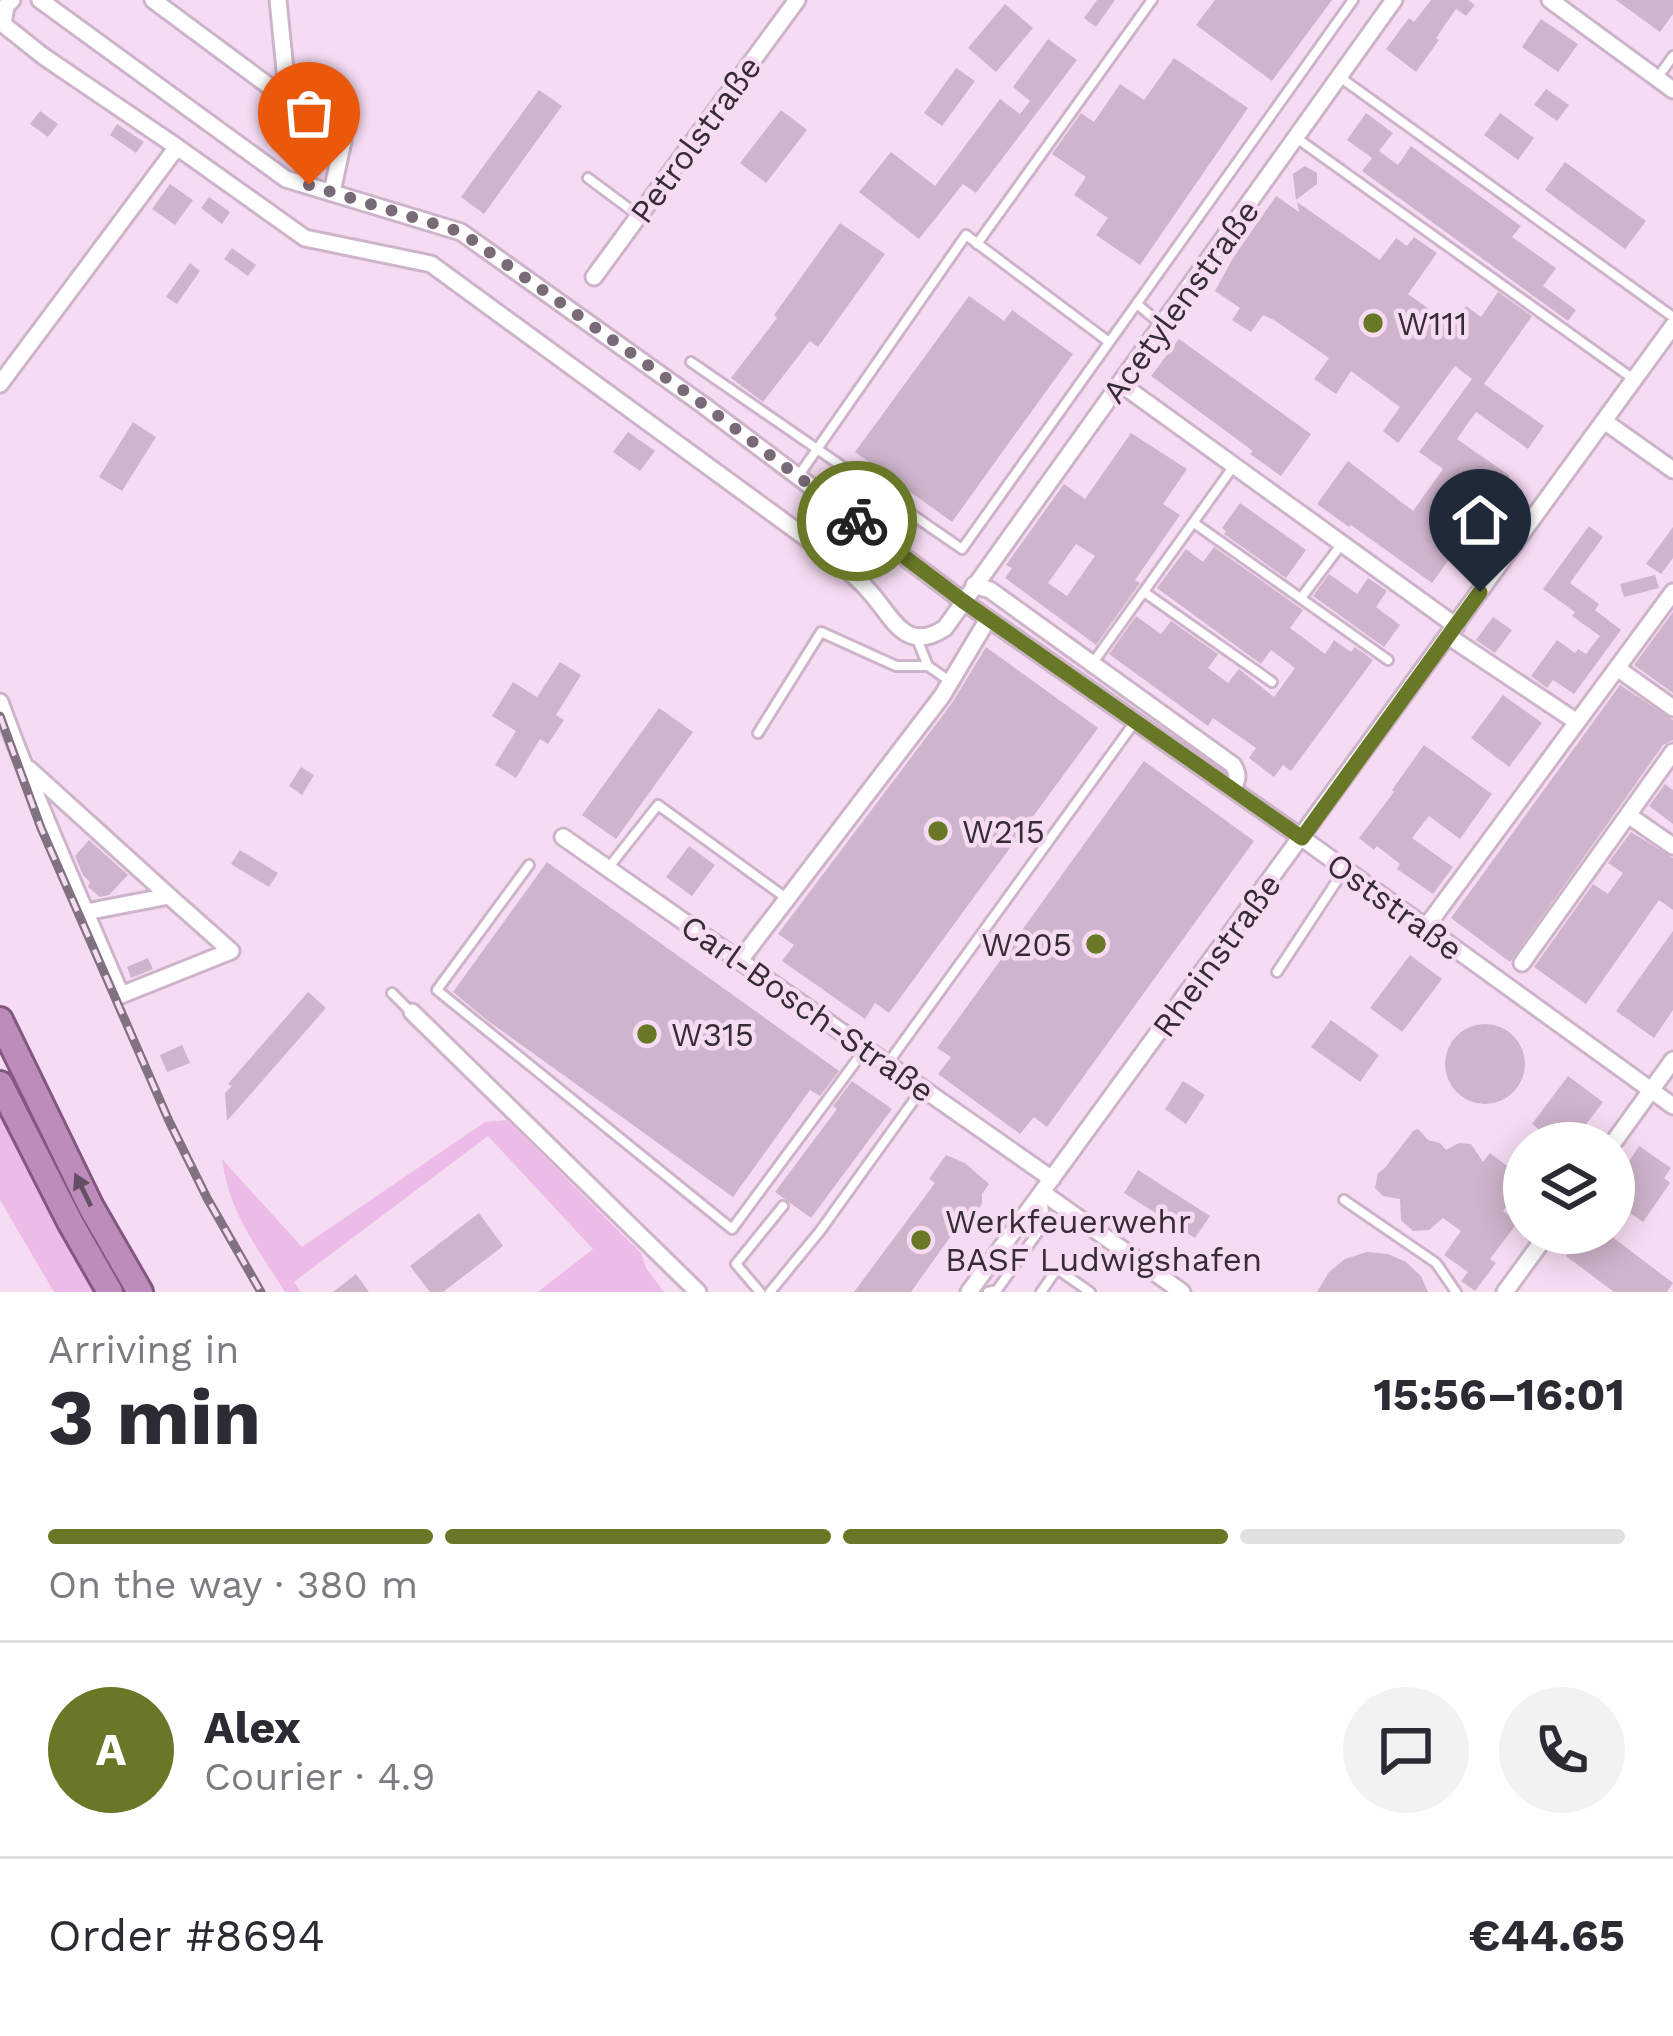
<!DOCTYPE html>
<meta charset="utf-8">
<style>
body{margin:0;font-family:"Work Sans",sans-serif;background:#f2f2f3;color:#2b2b33;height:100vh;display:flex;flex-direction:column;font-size:45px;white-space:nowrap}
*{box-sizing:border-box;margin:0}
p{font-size:39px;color:#7c7c81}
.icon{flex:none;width:66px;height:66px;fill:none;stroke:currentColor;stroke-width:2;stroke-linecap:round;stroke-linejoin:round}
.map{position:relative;height:1292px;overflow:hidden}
.details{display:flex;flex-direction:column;background:#fff;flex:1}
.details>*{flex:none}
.fabs{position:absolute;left:1503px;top:1122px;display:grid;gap:24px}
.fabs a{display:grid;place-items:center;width:132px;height:132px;border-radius:50%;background:#fff;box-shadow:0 6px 30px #0003;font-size:60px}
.pin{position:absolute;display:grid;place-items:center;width:102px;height:102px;color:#fff;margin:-123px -51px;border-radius:50% 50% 50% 0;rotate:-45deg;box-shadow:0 0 12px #0007}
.pin .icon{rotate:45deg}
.courier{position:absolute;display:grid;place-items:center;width:120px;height:120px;margin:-60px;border:9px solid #697826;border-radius:50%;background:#fff;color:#222;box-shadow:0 3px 15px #0007}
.head em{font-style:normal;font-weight:700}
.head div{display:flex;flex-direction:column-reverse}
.head{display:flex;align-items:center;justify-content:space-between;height:204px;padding:0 48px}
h1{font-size:78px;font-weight:700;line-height:90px}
.bar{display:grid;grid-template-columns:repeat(4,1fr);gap:18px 12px;align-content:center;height:144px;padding:0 48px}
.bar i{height:15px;border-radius:9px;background:#e1e1e2}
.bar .selected{background:#697826}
.bar p{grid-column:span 4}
.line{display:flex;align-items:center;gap:30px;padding:0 48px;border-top:3px solid #e1e1e2}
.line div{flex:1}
.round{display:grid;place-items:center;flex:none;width:126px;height:126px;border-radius:63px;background:#f2f2f3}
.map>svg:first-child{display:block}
</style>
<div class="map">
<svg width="1673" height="1292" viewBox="0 0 1673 1292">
<rect width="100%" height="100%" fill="#f6dcf3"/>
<!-- green -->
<path fill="#ecbbe7" d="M 0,1100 L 99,1292 L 54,1292 L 0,1200 Z
M 507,1120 L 641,1253 L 646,1268 L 664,1292 L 538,1292 L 593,1249 L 488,1136 L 294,1282 L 301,1292 L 285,1292 C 257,1247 229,1213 222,1159 L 302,1247 L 485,1122 Z"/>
<!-- building -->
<path fill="#cfb5cc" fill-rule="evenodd" d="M 1097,0 L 1115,0 L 1096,27 L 1084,18 Z
M 1215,0 L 1332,0 L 1272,81 L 1196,25 Z
M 1431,0 L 1468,0 L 1475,5 L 1466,16 L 1456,9 L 1436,38 L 1439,40 L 1416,72 L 1386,49 L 1409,18 L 1414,22 Z
M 1616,0 L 1673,0 L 1673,14 L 1660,32 Z
M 1005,4 L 1033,28 L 996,72 L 968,48 Z
M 1541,19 L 1578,44 L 1558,72 L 1522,47 Z
M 1048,39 L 1077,60 L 976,193 L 963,184 L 919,239 L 859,192 L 891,152 L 935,186 L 1000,99 L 1020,114 L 1030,101 L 1013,87 Z
M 1174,58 L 1248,108 L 1140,265 L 1096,235 L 1108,218 L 1074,195 L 1086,177 L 1052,154 L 1081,113 L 1094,122 L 1120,84 L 1144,100 Z
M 956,68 L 975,81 L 942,126 L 924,113 Z
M 1546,89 L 1569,105 L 1557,121 L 1534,105 Z
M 539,90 L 562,106 L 484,214 L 461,197 Z
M 781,110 L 807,130 L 766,183 L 740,163 Z
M 40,111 L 58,124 L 48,137 L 30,124 Z
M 1366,113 L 1393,133 L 1379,151 L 1398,165 L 1411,146 L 1521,226 L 1512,237 L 1556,268 L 1543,286 L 1576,310 L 1568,321 L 1362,171 L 1372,158 L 1347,140 Z
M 1500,113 L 1534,138 L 1518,160 L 1484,135 Z
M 117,124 L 144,142 L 136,153 L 110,135 Z
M 1565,162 L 1646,221 L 1625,249 L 1545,190 Z
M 1305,166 L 1317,173 L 1317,184 L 1296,200 L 1293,174 Z
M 170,184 L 193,200 L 175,225 L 152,209 Z
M 1276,196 L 1299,212 L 1297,202 L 1380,260 L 1396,238 L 1407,246 L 1414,237 L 1437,253 L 1408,294 L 1452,325 L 1466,306 L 1481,317 L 1498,292 L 1532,316 L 1484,384 L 1544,426 L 1528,449 L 1476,412 L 1468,423 L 1457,439 L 1510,476 L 1432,583 L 1351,525 L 1349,527 L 1317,504 L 1348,461 L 1413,511 L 1443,469 L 1419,452 L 1472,379 L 1455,366 L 1398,443 L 1383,431 L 1400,407 L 1351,371 L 1336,394 L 1314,379 L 1329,358 L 1274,320 L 1263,315 L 1251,332 L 1232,320 L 1240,308 L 1215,291 L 1233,258 Z
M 209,197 L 230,212 L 222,224 L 201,208 Z
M 840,223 L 885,254 L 818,347 L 810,341 L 763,402 L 731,378 L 777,318 L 774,315 Z
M 232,248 L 256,265 L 248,276 L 224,259 Z
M 190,263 L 200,271 L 177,304 L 166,297 Z
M 969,296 L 1004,321 L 1012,310 L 1073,354 L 952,522 L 855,452 Z
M 1179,339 L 1311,434 L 1281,476 L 1250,454 L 1253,451 L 1151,376 Z
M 133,422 L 156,437 L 122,491 L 99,477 Z
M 628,432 L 655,451 L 640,471 L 613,452 Z
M 1131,433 L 1187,469 L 1163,504 L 1180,515 L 1135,580 L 1140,583 L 1096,645 L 1005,578 L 1012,568 L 1006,565 L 1064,484 L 1085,499 ZM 1076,544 L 1095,556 L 1067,596 L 1048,583 Z
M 1240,503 L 1306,550 L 1286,578 L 1224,534 L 1226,531 L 1222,528 Z
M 1589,526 L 1603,537 L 1570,583 L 1599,604 L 1595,610 L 1621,630 L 1574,694 L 1553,680 L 1547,688 L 1531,676 L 1557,640 L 1575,653 L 1578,649 L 1586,654 L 1600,636 L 1572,616 L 1575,612 L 1543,589 Z
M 1673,527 L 1673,558 L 1661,574 L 1646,564 Z
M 1214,547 L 1303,610 L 1290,628 L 1325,654 L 1334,640 L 1351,652 L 1355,647 L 1373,660 L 1291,771 L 1283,765 L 1274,777 L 1249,758 L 1256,748 L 1213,718 L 1208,726 L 1109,654 L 1136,616 L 1161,634 L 1171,621 L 1218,654 L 1208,668 L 1228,683 L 1239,669 L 1274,697 L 1295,668 L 1271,650 L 1261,664 L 1157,588 L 1186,549 L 1203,562 Z
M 1329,574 L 1357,594 L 1368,578 L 1387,591 L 1376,607 L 1400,625 L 1384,647 L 1313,596 Z
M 1655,575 L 1659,588 L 1624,597 L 1620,584 Z
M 1673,612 L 1673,693 L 1634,665 Z
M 1493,617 L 1512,630 L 1495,653 L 1476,640 Z
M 986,647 L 1098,728 L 889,1013 L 875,1003 L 865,1019 L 782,961 L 794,945 L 778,934 L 952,703 Z
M 560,662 L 581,675 L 556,715 L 564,720 L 548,744 L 540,739 L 516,778 L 495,765 L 516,731 L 492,716 L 513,682 L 537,697 Z
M 1620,685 L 1673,720 L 1673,740 L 1663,745 L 1510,962 L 1451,918 Z
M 1503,695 L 1542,723 L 1509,767 L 1471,738 Z
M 659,708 L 693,732 L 616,839 L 582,815 Z
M 1424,745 L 1492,794 L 1460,839 L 1429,816 L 1412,838 L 1453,867 L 1433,894 L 1397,869 L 1400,864 L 1377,846 L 1374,850 L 1359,838 L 1394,792 L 1392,790 Z
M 1144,761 L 1254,841 L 1047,1127 L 1034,1117 L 1020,1134 L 938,1074 L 951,1057 L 937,1048 Z
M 301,767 L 314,775 L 302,795 L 289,786 Z
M 1665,784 L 1673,790 L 1673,824 L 1649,806 Z
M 1631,832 L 1673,858 L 1673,910 L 1659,900 L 1586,1004 L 1534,967 L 1593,884 L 1608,894 L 1623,873 L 1608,863 Z
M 89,840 L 128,875 L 109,895 L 100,897 L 88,887 L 90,882 L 83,875 L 75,856 Z
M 689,846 L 715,865 L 692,896 L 666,877 Z
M 240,850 L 278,873 L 269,887 L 231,864 Z
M 547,862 L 839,1071 L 820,1096 L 810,1090 L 733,1197 L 488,1021 L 453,992 Z
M 1673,931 L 1673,1010 L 1654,1038 L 1616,1011 Z
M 1410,955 L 1442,979 L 1402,1032 L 1370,1008 Z
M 148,958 L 153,969 L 131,978 L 127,967 Z
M 308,992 L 326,1008 L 227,1121 L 225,1093 L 232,1086 L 228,1084 Z
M 1331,1020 L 1379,1055 L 1360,1082 L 1311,1047 Z
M1445 1064a40 40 0 1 1 80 0a40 40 0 1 1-80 0Z
M 182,1045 L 190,1063 L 167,1072 L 160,1055 Z
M 1568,1076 L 1603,1102 L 1572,1143 L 1558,1143 L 1532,1124 Z
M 852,1081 L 892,1109 L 811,1218 L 775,1192 L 837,1109 L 833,1106 Z
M 1183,1081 L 1205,1095 L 1186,1124 L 1165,1109 Z
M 1418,1129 L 1428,1140 L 1440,1143 L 1446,1150 L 1459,1143 L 1471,1144 L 1483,1162 L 1490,1153 L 1510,1168 L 1506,1173 L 1523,1185 L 1503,1211 L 1518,1222 L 1490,1259 L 1496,1263 L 1475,1291 L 1461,1281 L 1468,1272 L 1444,1255 L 1461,1231 L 1443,1218 L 1429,1230 L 1413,1231 L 1401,1220 L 1400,1199 L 1383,1196 L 1375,1188 L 1378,1173 L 1384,1169 L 1413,1131 Z
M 1639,1146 L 1671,1168 L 1664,1178 L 1670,1183 L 1643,1222 L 1623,1208 L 1627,1203 L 1614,1194 L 1626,1175 L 1622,1172 Z
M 946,1155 L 965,1163 L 989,1184 L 982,1194 L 982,1203 L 978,1210 L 968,1212 L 911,1292 L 854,1292 L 935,1183 L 929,1179 Z
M 1138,1170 L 1210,1216 L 1195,1238 L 1124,1193 Z
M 479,1213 L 503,1246 L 443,1292 L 430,1292 L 410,1266 Z
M 1583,1233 L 1607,1233 L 1673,1283 L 1667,1292 L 1614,1292 L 1566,1256 Z
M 1367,1252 L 1388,1254 L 1406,1262 L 1421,1276 L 1428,1292 L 1317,1292 L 1329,1272 L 1345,1259 Z
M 356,1274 L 369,1292 L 333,1292 Z"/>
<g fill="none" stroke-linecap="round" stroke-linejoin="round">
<defs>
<path id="service" d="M 1658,77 L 1673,56
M 1341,78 L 1673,317
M 1298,139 L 1632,378
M 588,178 L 639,216
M 977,244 L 1152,0
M 1137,304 L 1163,326
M 691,362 L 962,549 L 1353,0
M 799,475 L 966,235 L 1109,342
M 1194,523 L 1388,660
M 1144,592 L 1272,682
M 1301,598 L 1341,545
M 1092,664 L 1233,467
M 928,666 L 951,682
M 758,733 L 821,632 L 896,666 L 928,666 L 917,639
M 529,865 L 437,990 L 732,1229 L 865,1049
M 609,867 L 658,805 L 786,898
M 1277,972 L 1344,870
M 392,993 L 410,1011
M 888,1063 L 1134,723
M 1344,1200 L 1436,1263 L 1456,1292
M 760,1292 L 736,1264 L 783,1206
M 770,1292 L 820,1231 L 922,1089
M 988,1292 L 997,1290 L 1045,1222 L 1042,1196
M 1041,1292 L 1055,1272 L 1060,1271 L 1090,1292"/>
<path id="minor" d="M 40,0 L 286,179 L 461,232 L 703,405 L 963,601 L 1302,838 L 1673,1106
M 153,0 L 343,141 L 332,192
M 278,0 L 288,100
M 1550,0 L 1673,90
M 177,147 L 305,238 L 431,264 L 831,556 C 843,567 857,577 868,590 C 892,615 904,655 945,628 L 1394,0
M 594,277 L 797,0
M 0,384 L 177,147 L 43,56 L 3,24 L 6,6 L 12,0
M 1121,384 L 1456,626
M 1604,421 L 1673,470
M 974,585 L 990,590 L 1233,765 C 1239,775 1238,780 1232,789
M 1448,636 L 1577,722
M 1617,668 L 1673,708
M 0,702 C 36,801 80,898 121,995 L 231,951 L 169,896 L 86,912
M 29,769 L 169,896
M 1628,815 L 1673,846
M 563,837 L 1052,1179
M 1426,927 L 1673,592
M 741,959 L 942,696 L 988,619
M 1522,963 L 1673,752
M 412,1012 L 698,1292
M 1613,1143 L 1673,1060
M 1042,1192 L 1182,1292
M 969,1292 L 1673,326
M 1505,1292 L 1548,1233"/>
<path id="trunk" d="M 0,1020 L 91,1207 L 140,1292
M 0,1084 L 70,1222 L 110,1292"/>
</defs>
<!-- service casing -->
<use href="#service" stroke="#ceb4cb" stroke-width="14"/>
<!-- minor casing -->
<use href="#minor" stroke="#ceb4cb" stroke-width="21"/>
<!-- trunk casing -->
<use href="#trunk" stroke="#835880" stroke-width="30"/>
<!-- service -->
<use href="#service" stroke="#fff" stroke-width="8"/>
<!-- minor -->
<use href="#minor" stroke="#fff" stroke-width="15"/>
<!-- trunk -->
<use href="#trunk" stroke="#be8cba" stroke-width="24"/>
<defs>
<path id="rail" d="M 0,716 L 41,828 L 169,1121 L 207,1198 L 261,1292"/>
</defs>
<!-- rail casing -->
<use href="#rail" stroke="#827281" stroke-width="9"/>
<!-- rail -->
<use href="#rail" stroke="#f6dcf3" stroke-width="4.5" stroke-dasharray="14" stroke-linecap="butt"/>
</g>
<!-- one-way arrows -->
<defs><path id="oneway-solid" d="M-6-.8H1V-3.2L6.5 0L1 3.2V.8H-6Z" transform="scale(3)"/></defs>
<use fill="#664e64" href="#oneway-solid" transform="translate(83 1190) rotate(-116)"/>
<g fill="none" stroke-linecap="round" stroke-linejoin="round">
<!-- done -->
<path stroke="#796a78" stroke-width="12" stroke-dasharray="0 21.6" d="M 309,185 L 461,232 L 704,405 L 857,521"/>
<!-- route -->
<path stroke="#697826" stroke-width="15" d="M 857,521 L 963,601 L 1302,838 L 1480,592"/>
</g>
<!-- markers -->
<g fill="#697826" stroke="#f6dcf3" stroke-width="4.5">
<circle cx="1373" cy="323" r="12"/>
<circle cx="938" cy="831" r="12"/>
<circle cx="1096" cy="944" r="12"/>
<circle cx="647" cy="1034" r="12"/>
<circle cx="921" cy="1240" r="12"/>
</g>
<g text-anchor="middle" stroke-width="9" stroke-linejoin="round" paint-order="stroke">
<!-- street labels -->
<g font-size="33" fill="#362c35" stroke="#f6dcf3">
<text transform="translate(695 139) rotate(-54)" y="12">Petrolstraße</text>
<text transform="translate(1180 301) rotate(-54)" y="12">Acetylenstraße</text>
<text transform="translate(1395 906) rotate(36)" y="12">Oststraße</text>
<text transform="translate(1216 955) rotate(-54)" y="12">Rheinstraße</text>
<text transform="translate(808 1008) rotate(35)" y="12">Carl-Bosch-Straße</text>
</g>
<!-- poi labels -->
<g font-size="33" fill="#362c35" stroke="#f6dcf3" text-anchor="start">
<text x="1397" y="335">W111</text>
<text x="962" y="843">W215</text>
<text x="1072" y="956" text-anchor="end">W205</text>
<text x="671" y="1046">W315</text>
<text x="945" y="1233">Werkfeuerwehr<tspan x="945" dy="38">BASF Ludwigshafen</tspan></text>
</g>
</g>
</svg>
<div class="fabs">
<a><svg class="icon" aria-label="layers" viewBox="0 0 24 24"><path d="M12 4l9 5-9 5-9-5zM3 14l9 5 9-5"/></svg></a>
</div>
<div class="pin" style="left:309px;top:185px;background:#ea580c"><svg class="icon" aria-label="bag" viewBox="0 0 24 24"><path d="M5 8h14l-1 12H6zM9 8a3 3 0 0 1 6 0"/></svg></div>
<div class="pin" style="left:1480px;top:592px;background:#1f2937"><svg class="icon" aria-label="home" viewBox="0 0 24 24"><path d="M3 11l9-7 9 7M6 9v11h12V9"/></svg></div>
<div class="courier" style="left:857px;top:521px"><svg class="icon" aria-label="bike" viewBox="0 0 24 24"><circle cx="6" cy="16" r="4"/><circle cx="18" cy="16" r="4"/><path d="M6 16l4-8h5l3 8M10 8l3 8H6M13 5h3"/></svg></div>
</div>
<section class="details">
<div class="head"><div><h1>3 min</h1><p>Arriving in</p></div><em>15:56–16:01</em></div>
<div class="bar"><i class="selected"></i><i class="selected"></i><i class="selected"></i><i></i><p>On the way · 380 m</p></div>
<div class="line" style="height:216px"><b class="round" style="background:#697826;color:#fff">A</b><div><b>Alex</b><p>Courier · 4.9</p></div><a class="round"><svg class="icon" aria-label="chat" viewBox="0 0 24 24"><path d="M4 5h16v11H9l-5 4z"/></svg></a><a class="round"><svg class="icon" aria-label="phone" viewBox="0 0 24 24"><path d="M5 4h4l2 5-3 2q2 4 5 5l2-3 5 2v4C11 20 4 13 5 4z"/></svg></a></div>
<div class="line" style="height:156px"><div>Order #8694</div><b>€44.65</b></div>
</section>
